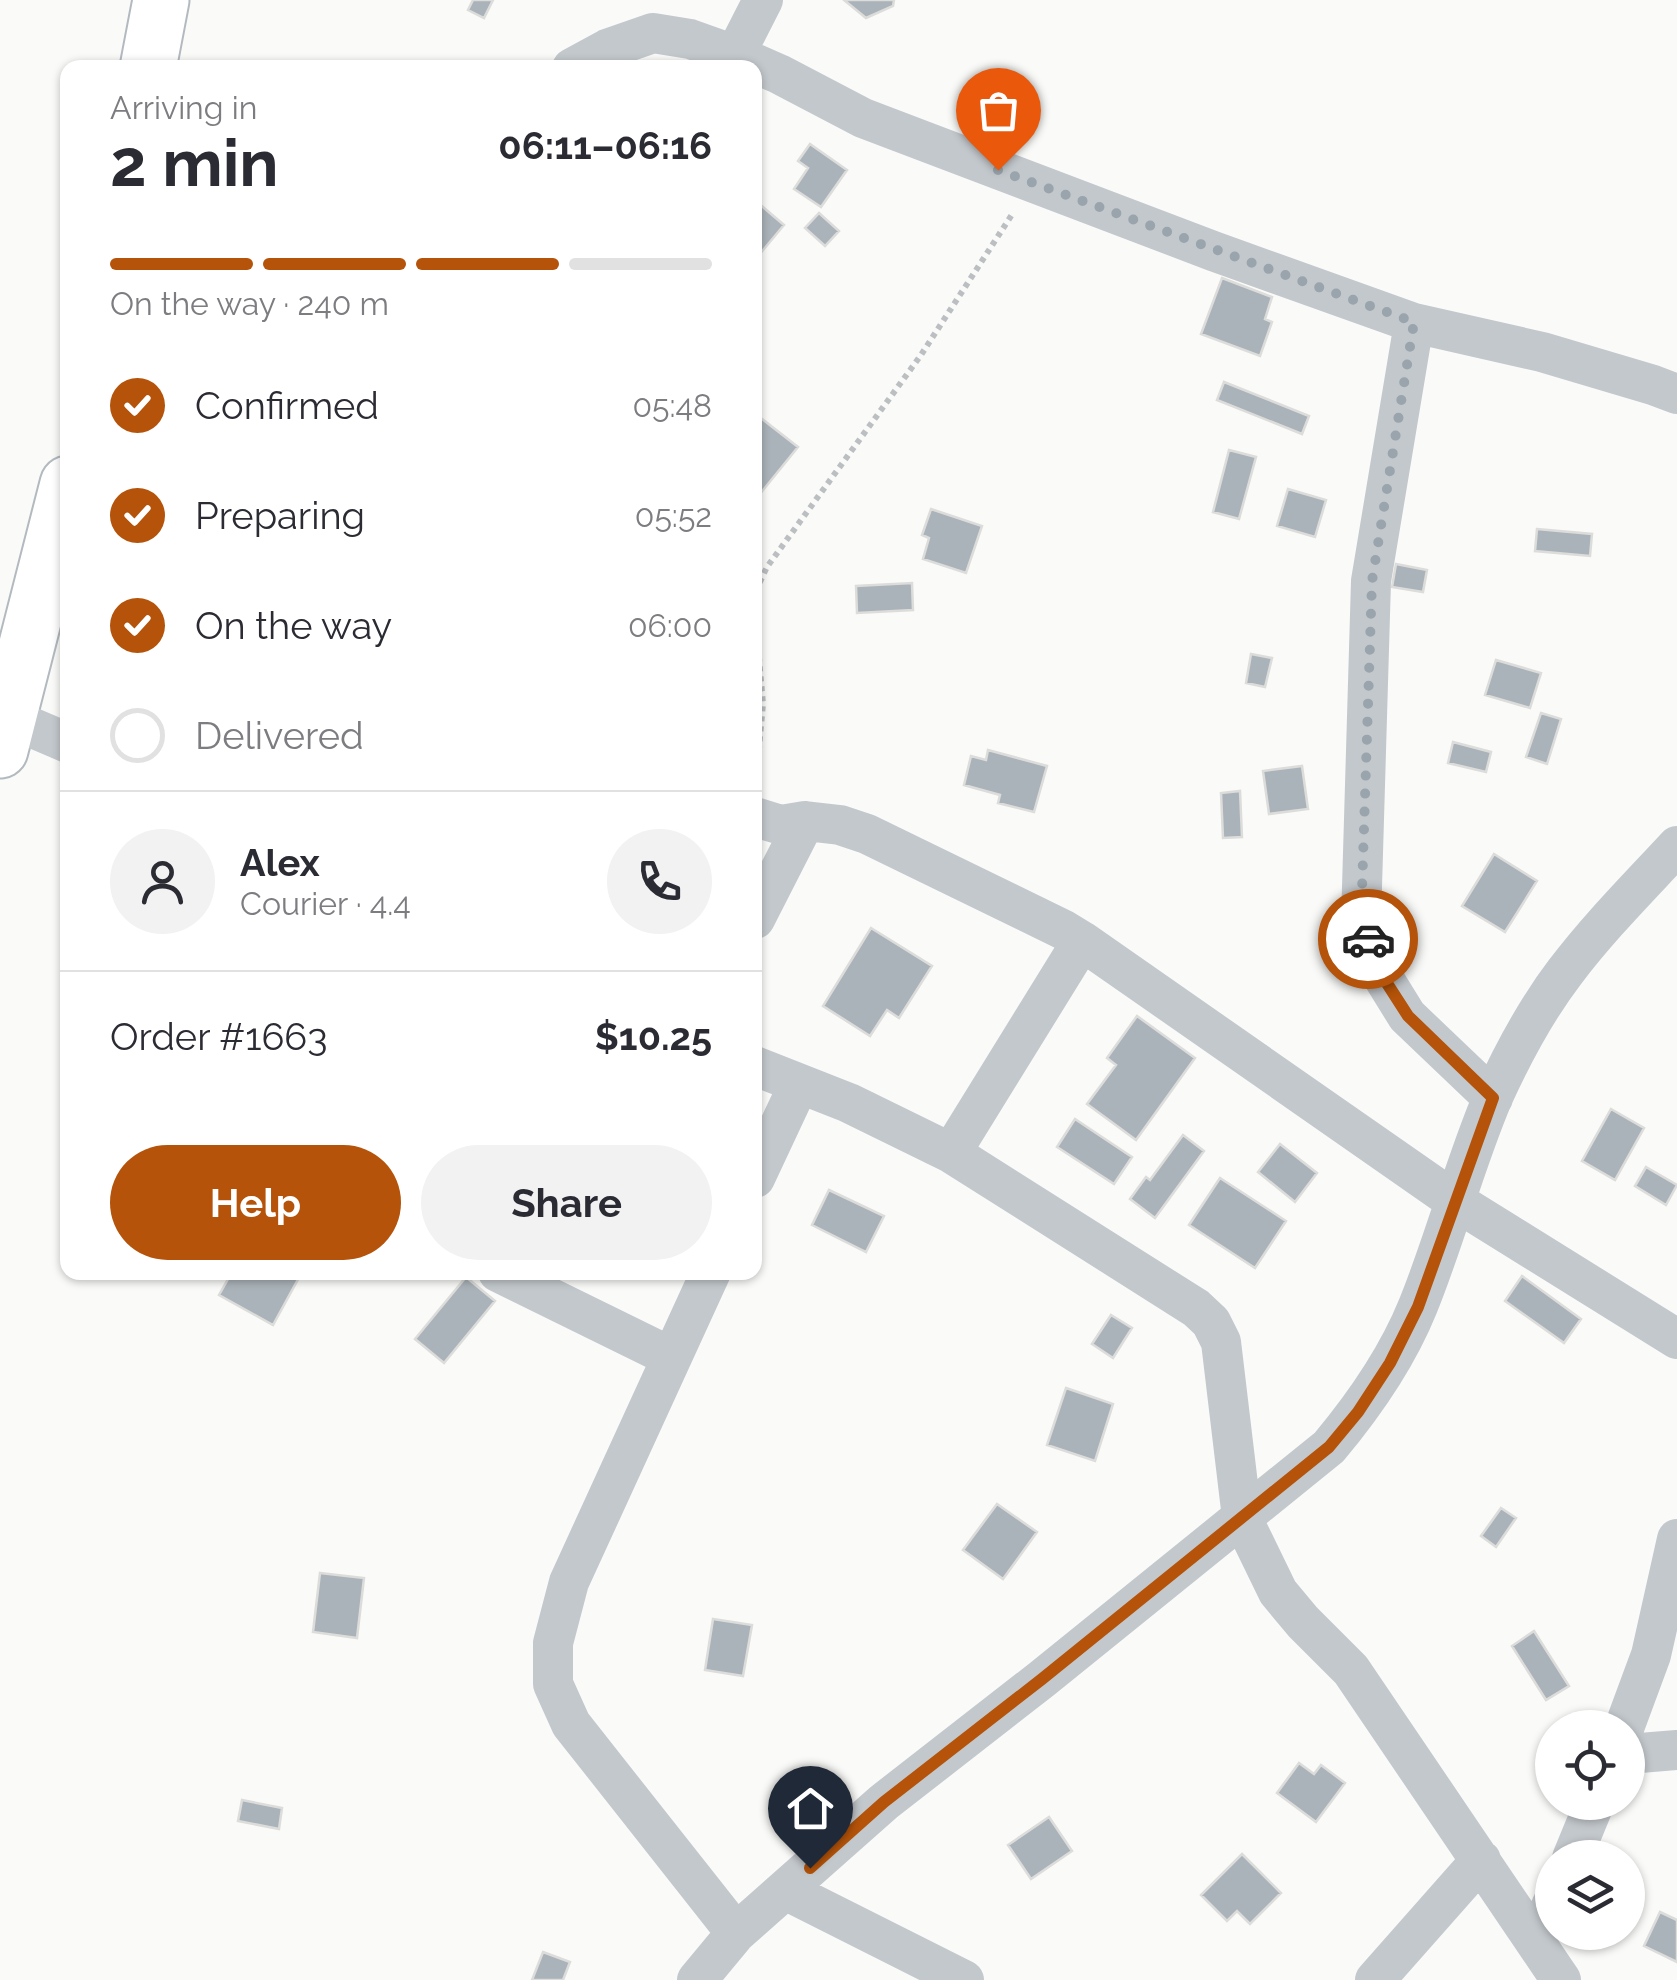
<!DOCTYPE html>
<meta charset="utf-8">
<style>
body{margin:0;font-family:Raleway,sans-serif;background:#f2f2f3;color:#2b2b33;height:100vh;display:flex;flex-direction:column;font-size:38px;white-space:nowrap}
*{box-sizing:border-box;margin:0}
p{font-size:32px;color:#7c7c81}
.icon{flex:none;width:55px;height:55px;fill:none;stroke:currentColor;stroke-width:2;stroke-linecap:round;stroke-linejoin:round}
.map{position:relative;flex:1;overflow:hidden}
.side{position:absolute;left:60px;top:60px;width:702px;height:1220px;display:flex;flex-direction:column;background:#fff;border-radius:20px;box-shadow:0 2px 8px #0004}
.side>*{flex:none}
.buttons{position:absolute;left:1535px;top:1710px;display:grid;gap:20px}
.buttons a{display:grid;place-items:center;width:110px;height:110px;border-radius:50%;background:#fff;box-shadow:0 2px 8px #0004;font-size:50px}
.pin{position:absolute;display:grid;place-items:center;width:85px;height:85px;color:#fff;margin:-102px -42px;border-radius:50% 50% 50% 0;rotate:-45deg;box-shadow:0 0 10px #0007}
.pin .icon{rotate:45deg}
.courier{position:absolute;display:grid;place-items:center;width:100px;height:100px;margin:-50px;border:8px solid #b45309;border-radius:50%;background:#fff;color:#222;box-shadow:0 2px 12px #0007}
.summary em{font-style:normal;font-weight:700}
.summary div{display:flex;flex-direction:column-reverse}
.summary{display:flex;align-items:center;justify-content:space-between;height:170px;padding:0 50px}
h1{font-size:65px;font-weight:700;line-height:75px}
.bar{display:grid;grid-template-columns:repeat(4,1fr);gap:15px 10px;align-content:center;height:120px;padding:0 50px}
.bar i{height:12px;border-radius:8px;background:#e1e1e2}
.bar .current{background:#b45309}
.bar p{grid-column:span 4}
.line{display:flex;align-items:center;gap:25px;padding:0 50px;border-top:2px solid #e1e1e2}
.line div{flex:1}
.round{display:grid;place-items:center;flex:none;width:105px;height:105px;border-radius:52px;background:#f2f2f3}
ol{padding:0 50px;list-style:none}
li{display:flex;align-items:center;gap:30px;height:110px}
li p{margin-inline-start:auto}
li .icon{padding:10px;border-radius:50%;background:#b45309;color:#fff;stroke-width:4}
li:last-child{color:#7c7c81}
li i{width:55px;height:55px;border:5px solid #e1e1e2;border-radius:50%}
.button{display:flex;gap:20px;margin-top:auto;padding:20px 50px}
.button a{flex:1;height:115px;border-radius:60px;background:#b45309;color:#fff;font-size:40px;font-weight:700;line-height:115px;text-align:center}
.button a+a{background:#f2f2f3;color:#2b2b33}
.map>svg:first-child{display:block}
</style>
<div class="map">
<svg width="1677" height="1980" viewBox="0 0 1677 1980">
<rect width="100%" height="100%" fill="#fafaf8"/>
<!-- building -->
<path fill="#aab3b9" stroke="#dcdcda" stroke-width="2.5" d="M 473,0 L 493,0 L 484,18 L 468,10 Z
M 844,0 L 894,0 L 893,6 L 866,18 Z
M 810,144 L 847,170 L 821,207 L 794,189 L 808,168 L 798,161 Z
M 757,202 L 784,225 L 759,255 L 755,251 L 755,204 Z
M 819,213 L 839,231 L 825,246 L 805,228 Z
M 1222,278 L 1272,297 L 1265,319 L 1272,322 L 1260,356 L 1201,334 Z
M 1224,382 L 1309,416 L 1302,434 L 1217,400 Z
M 757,415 L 798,447 L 755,500 L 755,418 Z
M 1229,450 L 1256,457 L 1239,519 L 1213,512 Z
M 1288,489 L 1326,500 L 1315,537 L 1277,526 Z
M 931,509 L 982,526 L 966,573 L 923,559 L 929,538 L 922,535 Z
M 1537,529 L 1592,534 L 1590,556 L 1535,551 Z
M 1396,564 L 1427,570 L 1423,592 L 1392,587 Z
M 912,583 L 913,610 L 857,613 L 856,586 Z
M 1251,654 L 1272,658 L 1265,687 L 1246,683 Z
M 1496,660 L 1541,673 L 1530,708 L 1485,695 Z
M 1541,713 L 1561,719 L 1547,764 L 1526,757 Z
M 1453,742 L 1491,752 L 1486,772 L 1448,763 Z
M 988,750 L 1047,766 L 1034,812 L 998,803 L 1000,795 L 964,785 L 971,756 L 986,760 Z
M 1302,766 L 1308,809 L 1269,814 L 1263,771 Z
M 1240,791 L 1242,837 L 1223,838 L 1221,793 Z
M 1494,854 L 1537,881 L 1505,932 L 1462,906 Z
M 871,928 L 932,966 L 899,1018 L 887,1010 L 870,1036 L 823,1006 Z
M 1137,1016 L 1195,1058 L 1136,1140 L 1087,1104 L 1116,1065 L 1107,1058 Z
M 1611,1109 L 1644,1128 L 1615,1180 L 1582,1161 Z
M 1075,1119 L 1132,1157 L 1114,1184 L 1057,1147 Z
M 1183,1135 L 1204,1151 L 1155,1218 L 1130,1199 L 1146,1177 L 1150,1180 Z
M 1280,1144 L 1317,1173 L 1295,1202 L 1258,1172 Z
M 1646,1167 L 1677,1185 L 1666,1205 L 1635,1186 Z
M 1220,1178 L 1286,1221 L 1255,1268 L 1189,1225 Z
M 829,1190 L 884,1216 L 866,1252 L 812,1225 Z
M 232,1272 L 302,1272 L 273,1325 L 219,1295 Z
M 1522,1276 L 1581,1319 L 1564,1343 L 1505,1301 Z
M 466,1277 L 495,1301 L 444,1363 L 415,1339 Z
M 1111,1315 L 1132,1328 L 1113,1358 L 1092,1344 Z
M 1066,1388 L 1113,1404 L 1095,1461 L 1047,1445 Z
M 997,1504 L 1037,1532 L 1003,1579 L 963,1550 Z
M 1501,1508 L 1516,1518 L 1496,1547 L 1481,1536 Z
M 320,1573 L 364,1578 L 357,1638 L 313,1632 Z
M 713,1619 L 752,1625 L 743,1676 L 705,1670 Z
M 1534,1631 L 1569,1686 L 1546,1700 L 1512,1646 Z
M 1299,1763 L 1314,1774 L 1321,1765 L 1345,1783 L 1316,1822 L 1277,1793 Z
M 242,1800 L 282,1808 L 279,1829 L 238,1821 Z
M 1049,1817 L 1072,1851 L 1031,1879 L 1008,1845 Z
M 1242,1854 L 1281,1893 L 1250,1924 L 1237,1911 L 1227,1921 L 1201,1895 Z
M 1660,1912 L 1677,1920 L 1677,1962 L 1644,1946 Z
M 543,1952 L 570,1962 L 563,1980 L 532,1980 Z"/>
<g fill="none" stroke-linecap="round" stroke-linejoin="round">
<defs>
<path id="secondary" d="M 148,68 L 161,0
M 0,750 L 68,484"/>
</defs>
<!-- secondary casing -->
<use href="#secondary" stroke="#b3babf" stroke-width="59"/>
<!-- path -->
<path stroke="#bbbfc2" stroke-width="6" stroke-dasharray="5 5" stroke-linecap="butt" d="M 756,781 L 763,704 L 755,612 L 757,588 L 767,567 L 921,355 L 1013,213"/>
<!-- minor -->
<path stroke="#c3c8cc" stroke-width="40" d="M 735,55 L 763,0
M 572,68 L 607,49 L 653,33 L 690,39 L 735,55 L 779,74 L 863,118 L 1213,251 L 1414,323 L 1542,352 L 1653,385 L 1677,394
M 1414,323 L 1371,581 L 1361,921 L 1381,974 L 1407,1016 L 1493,1098
M 0,714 L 68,743
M 755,817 L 781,825 L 805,821 L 840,825 L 867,834 L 1064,930 L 1082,941 L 1455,1201 L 1677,1339
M 755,919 L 805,821
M 755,1066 L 849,1103 L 951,1153 L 1196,1308 L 1211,1322 L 1221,1342 L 1242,1518 L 1278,1592 L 1303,1622 L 1351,1670 L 1561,1980
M 951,1153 L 1082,941
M 755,1178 L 799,1084
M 498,1272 L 671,1357
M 711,1272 L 569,1582 L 553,1643 L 553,1684 L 571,1724 L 736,1933
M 1624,1728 L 1651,1655 L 1677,1539
M 1628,1754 L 1677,1750
M 1572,1858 L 1595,1802
M 785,1890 L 964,1980
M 1536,1943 L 1552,1904
M 697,1980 L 736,1933 L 884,1802 L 1042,1679 L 1329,1447 C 1365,1404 1397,1358 1418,1306 C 1446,1237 1464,1165 1493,1097 C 1513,1053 1536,1010 1565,972 C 1599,927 1639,887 1677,846
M 1375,1980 L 1481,1860"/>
<!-- secondary -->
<use href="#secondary" stroke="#fff" stroke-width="55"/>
</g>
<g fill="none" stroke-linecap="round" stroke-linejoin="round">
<!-- done -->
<path stroke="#99a4ac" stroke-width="10" stroke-dasharray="0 18" d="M 998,170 L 1414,322 L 1372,581 L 1361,921 L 1368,939"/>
<!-- route -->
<path stroke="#b45309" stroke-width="12" d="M 810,1868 L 884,1802 L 1042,1679 L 1329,1447 L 1358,1412 L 1390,1363 L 1418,1307 L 1493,1098 L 1408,1016 L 1381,974 L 1368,939"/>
</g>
</svg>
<div class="buttons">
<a><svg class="icon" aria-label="locate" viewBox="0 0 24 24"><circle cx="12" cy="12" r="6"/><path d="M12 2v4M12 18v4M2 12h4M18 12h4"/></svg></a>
<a><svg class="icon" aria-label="layers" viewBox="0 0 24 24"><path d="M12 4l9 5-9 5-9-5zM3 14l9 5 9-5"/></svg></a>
</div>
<div class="pin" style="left:998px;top:170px;background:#ea580c"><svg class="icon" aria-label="bag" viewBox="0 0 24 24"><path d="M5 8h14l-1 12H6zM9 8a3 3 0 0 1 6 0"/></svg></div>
<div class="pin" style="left:810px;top:1868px;background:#1f2937"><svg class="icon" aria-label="home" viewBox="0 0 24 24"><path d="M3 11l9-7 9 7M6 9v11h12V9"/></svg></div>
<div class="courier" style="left:1368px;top:939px"><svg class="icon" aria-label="car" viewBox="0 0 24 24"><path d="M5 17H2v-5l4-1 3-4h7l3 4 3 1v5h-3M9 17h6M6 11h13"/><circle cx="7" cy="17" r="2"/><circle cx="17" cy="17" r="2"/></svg></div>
<section class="side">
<div class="summary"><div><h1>2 min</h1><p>Arriving in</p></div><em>06:11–06:16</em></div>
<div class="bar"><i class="current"></i><i class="current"></i><i class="current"></i><i></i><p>On the way · 240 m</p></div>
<ol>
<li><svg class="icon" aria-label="check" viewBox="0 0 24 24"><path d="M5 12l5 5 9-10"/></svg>Confirmed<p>05:48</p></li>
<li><svg class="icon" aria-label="check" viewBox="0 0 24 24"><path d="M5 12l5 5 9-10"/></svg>Preparing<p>05:52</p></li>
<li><svg class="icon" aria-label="check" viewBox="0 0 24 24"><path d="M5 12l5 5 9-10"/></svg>On the way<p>06:00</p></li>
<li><i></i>Delivered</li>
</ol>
<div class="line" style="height:180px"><a class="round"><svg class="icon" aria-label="person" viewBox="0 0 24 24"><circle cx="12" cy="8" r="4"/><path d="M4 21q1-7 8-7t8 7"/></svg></a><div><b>Alex</b><p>Courier · 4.4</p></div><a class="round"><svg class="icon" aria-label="phone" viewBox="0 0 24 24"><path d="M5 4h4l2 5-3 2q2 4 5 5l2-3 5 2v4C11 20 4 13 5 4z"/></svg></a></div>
<div class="line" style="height:130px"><div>Order #1663</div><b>$10.25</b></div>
<div class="button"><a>Help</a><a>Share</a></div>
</section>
</div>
